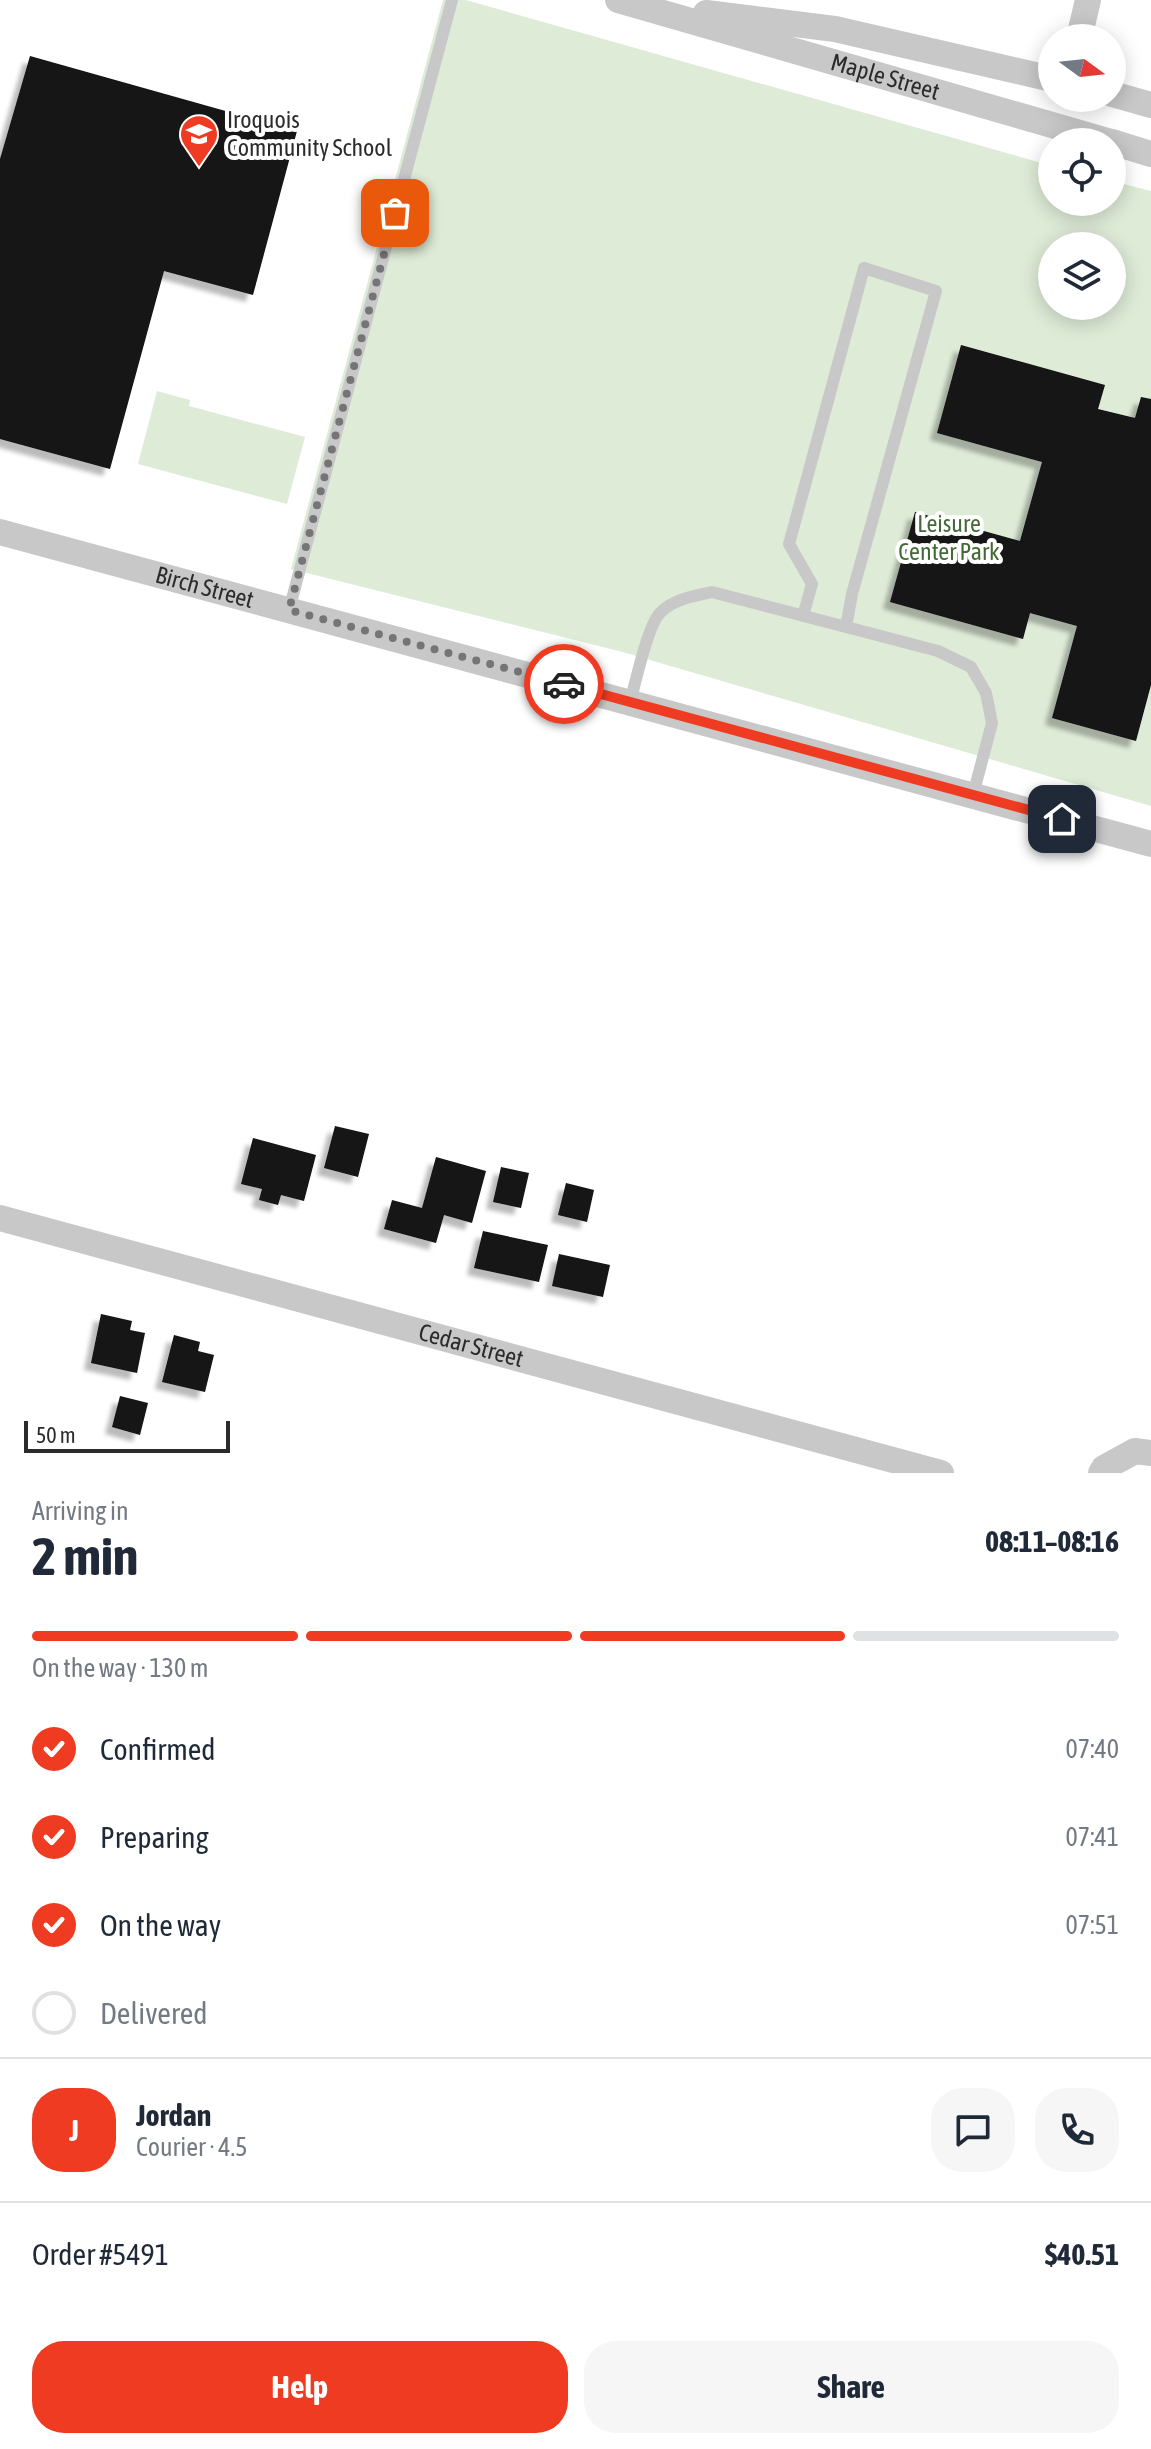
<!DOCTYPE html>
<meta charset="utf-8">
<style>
body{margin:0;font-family:"Asap Condensed",sans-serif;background:#f6f6f7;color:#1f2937;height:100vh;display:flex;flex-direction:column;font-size:30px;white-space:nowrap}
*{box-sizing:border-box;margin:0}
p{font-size:26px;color:#747a83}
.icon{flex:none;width:44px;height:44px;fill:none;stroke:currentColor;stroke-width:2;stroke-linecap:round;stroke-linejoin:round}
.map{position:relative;height:1473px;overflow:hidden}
.drawer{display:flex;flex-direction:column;background:#fff;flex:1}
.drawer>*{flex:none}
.needle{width:52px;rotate:105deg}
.buttons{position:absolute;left:1038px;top:24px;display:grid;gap:16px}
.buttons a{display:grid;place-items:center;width:88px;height:88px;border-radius:50%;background:#fff;box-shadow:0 4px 20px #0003;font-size:40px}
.scale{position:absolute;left:24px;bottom:20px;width:206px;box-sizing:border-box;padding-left:8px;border:4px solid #2b2b2b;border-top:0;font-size:22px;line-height:28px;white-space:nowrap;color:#2b2b2b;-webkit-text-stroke:6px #fff;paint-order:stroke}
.pin{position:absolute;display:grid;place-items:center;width:68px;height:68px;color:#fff;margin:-34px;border-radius:16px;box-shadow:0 4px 12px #0006}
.courier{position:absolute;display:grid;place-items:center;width:80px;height:80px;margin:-40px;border:6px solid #ef3b21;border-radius:50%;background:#fff;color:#222;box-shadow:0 2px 10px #0007}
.summary em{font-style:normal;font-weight:700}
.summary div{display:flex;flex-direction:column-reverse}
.summary{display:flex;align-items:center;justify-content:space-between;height:136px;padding:0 32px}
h1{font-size:52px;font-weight:700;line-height:60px}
.bar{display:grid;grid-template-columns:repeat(4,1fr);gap:12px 8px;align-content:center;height:96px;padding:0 32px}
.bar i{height:10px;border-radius:6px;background:#e0e1e3}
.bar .active{background:#ef3b21}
.bar p{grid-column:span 4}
.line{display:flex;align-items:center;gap:20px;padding:0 32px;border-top:2px solid #e0e1e3}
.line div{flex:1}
.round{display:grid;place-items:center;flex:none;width:84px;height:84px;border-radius:32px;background:#f6f6f7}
ol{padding:0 32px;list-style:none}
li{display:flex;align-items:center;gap:24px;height:88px}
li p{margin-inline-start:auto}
li .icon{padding:8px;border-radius:50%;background:#ef3b21;color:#fff;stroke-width:4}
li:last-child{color:#747a83}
li i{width:44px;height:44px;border:4px solid #e0e1e3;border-radius:50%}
.cta{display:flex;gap:16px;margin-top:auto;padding:16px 32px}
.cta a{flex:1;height:92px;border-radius:32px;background:#ef3b21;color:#fff;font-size:32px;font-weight:700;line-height:92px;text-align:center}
.cta a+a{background:#f6f6f7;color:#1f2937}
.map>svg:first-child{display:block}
</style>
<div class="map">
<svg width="1151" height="1473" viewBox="0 0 1151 1473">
<defs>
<filter id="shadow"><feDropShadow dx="-7" dy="7" stdDeviation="2" flood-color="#0004"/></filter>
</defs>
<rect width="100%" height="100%" fill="#fff"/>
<!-- green -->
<path fill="#deebd7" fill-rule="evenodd" d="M 443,0 L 466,0 L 1052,166 L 1052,202 L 1112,202 L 1112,181 L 1151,191 L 1151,806 L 619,651 L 291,569 ZM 1052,246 L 1112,246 L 1112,306 L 1052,306 Z
M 157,391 L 190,400 L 189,406 L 305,437 L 287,504 L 138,464 Z"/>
<!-- building -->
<path fill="#121212" filter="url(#shadow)" d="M 30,56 L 297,131 L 253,295 L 164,271 L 110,469 L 0,439 L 0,159 Z
M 961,345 L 1105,385 L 1098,409 L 1135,418 L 1141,397 L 1151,399 L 1151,685 L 1136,741 L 1052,718 L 1077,626 L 1030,613 L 1023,639 L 890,602 L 915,512 L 1020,541 L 1042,462 L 937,433 Z
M 335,1126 L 369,1134 L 358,1177 L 324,1168 Z
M 253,1138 L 316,1155 L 304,1201 L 281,1195 L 278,1205 L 259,1200 L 262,1189 L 241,1184 Z
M 436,1157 L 486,1171 L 472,1223 L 444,1215 L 436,1243 L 384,1229 L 392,1200 L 422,1208 Z
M 501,1167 L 529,1173 L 521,1208 L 493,1202 Z
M 566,1183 L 594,1190 L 587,1222 L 558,1215 Z
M 483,1231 L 548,1245 L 539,1282 L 474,1268 Z
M 559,1254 L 610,1265 L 603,1297 L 552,1286 Z
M 101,1314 L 132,1321 L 130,1330 L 145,1333 L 137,1373 L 91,1363 Z
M 174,1335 L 200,1342 L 198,1351 L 214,1355 L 205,1392 L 162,1382 Z
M 120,1396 L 148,1403 L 140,1435 L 112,1427 Z"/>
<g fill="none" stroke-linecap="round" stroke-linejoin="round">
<!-- service -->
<path stroke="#c8c8c8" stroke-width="12" d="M 289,610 L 452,0
M 803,616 L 812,584 L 789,544 L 864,268 L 936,291 L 852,594 L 846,627
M 630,702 C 636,682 647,627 660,613 C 673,599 694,596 712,592 L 938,651 L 971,667 L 986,693 L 992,723 L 973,795"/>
<!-- minor -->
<g stroke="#c8c8c8" stroke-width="26">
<path id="s1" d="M 618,0 L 1111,142"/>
<path d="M 706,13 L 835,29 L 1052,79"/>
<path d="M 1079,38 L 1088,0"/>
<path d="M 1112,94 L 1151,105"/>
<path d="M 1112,142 L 1151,154"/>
<path id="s2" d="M 0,532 L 1151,844"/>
<path id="s3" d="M 0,1218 L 941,1473"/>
<path d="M 1101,1473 L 1104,1468 L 1135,1451 L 1151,1453"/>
</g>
</g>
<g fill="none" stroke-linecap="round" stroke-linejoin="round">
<!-- done -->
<path stroke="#757575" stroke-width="8" stroke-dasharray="0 14.4" d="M 395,213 L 289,610 L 564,684"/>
<!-- route -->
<path stroke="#ef3b21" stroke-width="10" d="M 564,684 L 1062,819"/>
</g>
<!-- icons -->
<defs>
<symbol id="school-pin" viewBox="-11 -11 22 30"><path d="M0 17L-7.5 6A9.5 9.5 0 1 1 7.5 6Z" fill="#ef3b21" stroke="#fff"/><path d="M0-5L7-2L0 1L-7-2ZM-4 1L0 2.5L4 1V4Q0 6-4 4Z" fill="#fff"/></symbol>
</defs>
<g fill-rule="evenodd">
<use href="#school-pin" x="177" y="112" width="44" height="60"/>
</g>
<g text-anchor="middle" stroke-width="8" stroke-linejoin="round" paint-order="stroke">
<!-- street labels -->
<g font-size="24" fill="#2b2b2b" stroke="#fff">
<text dy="8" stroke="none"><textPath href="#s1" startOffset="278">Maple Street</textPath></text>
<text dy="8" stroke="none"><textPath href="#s2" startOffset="212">Birch Street</textPath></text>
<text dy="8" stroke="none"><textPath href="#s3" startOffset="488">Cedar Street</textPath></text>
</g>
<!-- poi labels -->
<g font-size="24" fill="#2b2b2b" stroke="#fff" text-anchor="start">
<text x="227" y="128">Iroquois<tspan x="227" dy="28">Community School</tspan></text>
</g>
<!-- park labels -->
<g font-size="24" fill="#446937" stroke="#fff">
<text x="949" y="532">Leisure<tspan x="949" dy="28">Center Park</tspan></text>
</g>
</g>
</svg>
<div class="buttons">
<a><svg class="needle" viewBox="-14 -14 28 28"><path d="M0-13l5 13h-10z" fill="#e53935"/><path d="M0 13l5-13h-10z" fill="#747a83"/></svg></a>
<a><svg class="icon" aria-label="locate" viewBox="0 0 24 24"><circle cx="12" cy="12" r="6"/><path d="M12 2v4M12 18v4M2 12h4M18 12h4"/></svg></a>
<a><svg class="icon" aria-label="layers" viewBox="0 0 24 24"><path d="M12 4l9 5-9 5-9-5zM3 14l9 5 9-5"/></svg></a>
</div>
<div class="scale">50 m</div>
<div class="pin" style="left:395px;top:213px;background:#ea580c"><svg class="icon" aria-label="bag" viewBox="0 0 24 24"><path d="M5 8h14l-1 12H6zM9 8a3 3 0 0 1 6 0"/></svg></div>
<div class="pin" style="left:1062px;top:819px;background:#1f2937"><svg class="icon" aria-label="home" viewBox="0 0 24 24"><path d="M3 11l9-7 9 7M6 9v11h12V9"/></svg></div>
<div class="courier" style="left:564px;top:684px"><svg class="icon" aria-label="car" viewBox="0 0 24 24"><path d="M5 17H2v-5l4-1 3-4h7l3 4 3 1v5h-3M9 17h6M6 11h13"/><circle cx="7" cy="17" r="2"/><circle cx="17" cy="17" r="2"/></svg></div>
</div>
<section class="drawer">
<div class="summary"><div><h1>2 min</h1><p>Arriving in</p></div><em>08:11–08:16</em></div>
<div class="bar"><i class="active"></i><i class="active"></i><i class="active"></i><i></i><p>On the way · 130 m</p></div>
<ol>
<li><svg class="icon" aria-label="check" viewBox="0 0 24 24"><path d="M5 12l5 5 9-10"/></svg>Confirmed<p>07:40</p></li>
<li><svg class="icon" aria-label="check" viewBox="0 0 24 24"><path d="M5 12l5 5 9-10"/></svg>Preparing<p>07:41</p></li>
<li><svg class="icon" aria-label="check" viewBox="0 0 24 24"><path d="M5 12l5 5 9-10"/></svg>On the way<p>07:51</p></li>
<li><i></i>Delivered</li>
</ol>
<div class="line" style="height:144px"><b class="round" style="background:#ef3b21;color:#fff">J</b><div><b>Jordan</b><p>Courier · 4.5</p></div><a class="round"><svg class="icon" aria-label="chat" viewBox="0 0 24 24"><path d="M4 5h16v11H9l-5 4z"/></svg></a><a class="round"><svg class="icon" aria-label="phone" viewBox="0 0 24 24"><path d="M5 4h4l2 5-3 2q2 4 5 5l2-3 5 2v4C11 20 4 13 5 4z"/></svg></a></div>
<div class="line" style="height:104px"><div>Order #5491</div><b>$40.51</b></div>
<div class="cta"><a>Help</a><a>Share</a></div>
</section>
